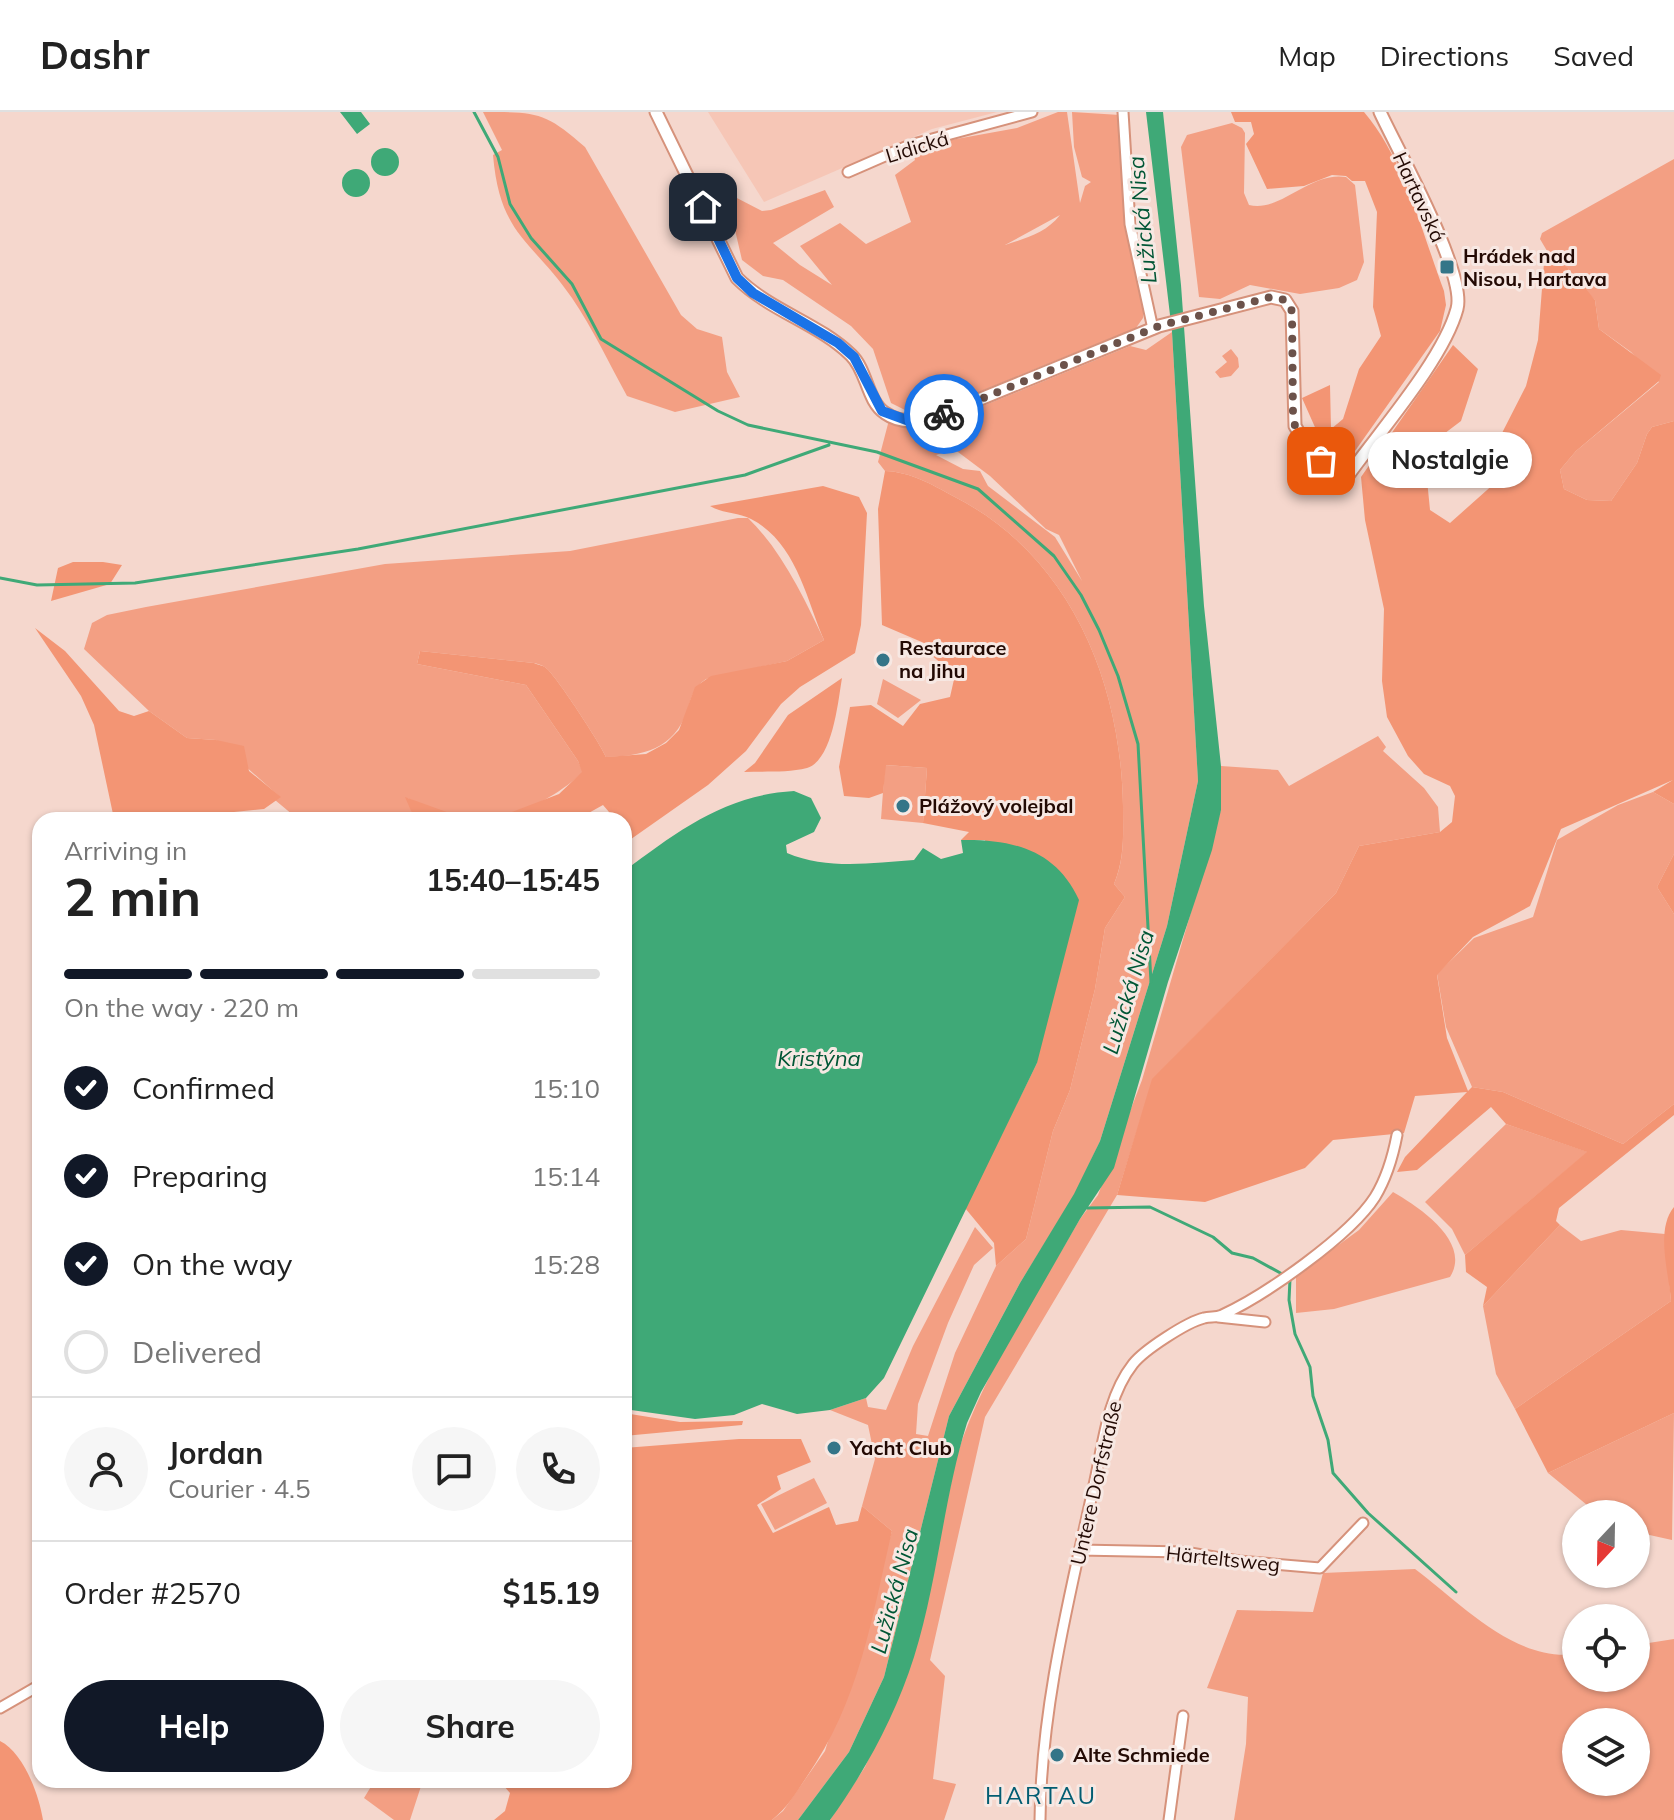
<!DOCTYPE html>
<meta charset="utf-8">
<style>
body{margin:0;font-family:Mulish,sans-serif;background:#f6f6f6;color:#222;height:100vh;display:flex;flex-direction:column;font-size:30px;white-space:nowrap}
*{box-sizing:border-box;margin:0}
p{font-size:26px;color:#767676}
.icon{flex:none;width:44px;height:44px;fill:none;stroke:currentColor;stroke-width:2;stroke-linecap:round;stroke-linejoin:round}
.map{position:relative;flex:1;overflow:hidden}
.details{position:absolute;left:32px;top:700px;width:600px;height:976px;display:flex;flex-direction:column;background:#fff;border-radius:24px;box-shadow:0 2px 6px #0004}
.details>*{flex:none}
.needle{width:52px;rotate:202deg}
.buttons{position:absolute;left:1562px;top:1388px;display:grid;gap:16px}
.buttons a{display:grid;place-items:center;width:88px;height:88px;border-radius:50%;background:#fff;box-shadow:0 2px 6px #0004;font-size:40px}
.pin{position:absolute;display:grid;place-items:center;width:68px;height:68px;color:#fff;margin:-34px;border-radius:16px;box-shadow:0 4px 12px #0006}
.courier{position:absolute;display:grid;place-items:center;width:80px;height:80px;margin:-40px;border:6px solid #1a73e8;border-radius:50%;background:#fff;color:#222;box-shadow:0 2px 10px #0007}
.bubble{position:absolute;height:56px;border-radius:28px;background:#fff;box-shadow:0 2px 6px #0004;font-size:26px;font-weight:700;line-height:56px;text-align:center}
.headline em{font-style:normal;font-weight:700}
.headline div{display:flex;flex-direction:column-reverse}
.headline{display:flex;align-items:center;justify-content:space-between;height:136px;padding:0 32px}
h1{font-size:52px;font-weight:700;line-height:60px}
.bar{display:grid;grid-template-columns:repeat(4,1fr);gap:12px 8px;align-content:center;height:96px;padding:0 32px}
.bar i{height:10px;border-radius:6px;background:#e0e0e0}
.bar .selected{background:#111827}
.bar p{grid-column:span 4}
.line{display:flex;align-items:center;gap:20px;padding:0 32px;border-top:2px solid #e0e0e0}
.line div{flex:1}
.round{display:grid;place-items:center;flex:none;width:84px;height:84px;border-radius:42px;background:#f6f6f6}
ol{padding:0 32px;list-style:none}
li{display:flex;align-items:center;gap:24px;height:88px}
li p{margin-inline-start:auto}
li .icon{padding:8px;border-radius:50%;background:#111827;color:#fff;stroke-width:4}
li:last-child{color:#767676}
li i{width:44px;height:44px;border:4px solid #e0e0e0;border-radius:50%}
.button{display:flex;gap:16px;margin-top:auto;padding:16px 32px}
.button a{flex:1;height:92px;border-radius:48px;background:#111827;color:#fff;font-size:32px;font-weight:700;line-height:92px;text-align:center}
.button a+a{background:#f6f6f6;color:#222}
header{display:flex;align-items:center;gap:48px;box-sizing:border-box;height:112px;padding:0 40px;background:#fff;border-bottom:2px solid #e0e0e0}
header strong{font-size:38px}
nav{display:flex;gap:44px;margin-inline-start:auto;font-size:28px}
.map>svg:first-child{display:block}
</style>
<header>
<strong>Dashr</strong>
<nav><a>Map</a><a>Directions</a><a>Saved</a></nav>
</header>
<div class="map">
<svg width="1674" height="1708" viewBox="0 0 1674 1708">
<rect width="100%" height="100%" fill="#f5d7cd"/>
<!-- built -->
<path fill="#f6c6b6" d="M 708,0 L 997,0 L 932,17 L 764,90 Z"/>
<!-- green -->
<path fill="#f39f83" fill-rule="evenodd" d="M 483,0 C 538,0 545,0 585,35 L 681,203 L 697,217 L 722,225 L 727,260 L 740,285 L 675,300 L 627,284 C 609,251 593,217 572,186 C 531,127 500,124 493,43 L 502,38 Z
M 1058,0 L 1067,0 L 1080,91 L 1085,74 L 1091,70 L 1082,65 L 1074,35 L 1072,0 L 1120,3 L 1129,132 L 1144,188 L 1143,206 L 1136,216 L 927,301 L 909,300 L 891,291 L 873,237 L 851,214 L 783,168 L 763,164 L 742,148 L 728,88 L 733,84 L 762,99 L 771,98 L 825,78 L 834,95 L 773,131 L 800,153 L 832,173 L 800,134 L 840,111 L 866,132 L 911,110 L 895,63 L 915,48 L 912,35 L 1017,16 ZM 1060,103 C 1046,121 1026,126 1005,133 Z
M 1232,11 L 1242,16 L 1245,21 L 1244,81 L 1249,93 C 1280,101 1310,59 1346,65 L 1355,73 L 1364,150 L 1357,168 L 1339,176 L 1300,182 L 1250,173 L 1220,187 L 1199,185 L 1181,35 L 1187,23 Z
M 1674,47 L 1674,309 L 1652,315 L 1647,322 L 1637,351 L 1611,389 L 1587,388 L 1564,377 L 1560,358 L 1576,339 L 1659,270 L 1631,240 L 1599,217 L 1595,188 L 1550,144 L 1540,127 L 1542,121 Z
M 1172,220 L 1198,669 L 1167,814 L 1100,1029 L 1075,1082 L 1020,1171 L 949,1304 L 884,1565 L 849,1640 L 798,1708 L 772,1708 L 783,1699 L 825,1639 L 892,1419 L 862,1394 L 875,1347 L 868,1313 L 830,1298 L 866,1286 L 868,1295 L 886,1298 L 913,1234 L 975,1115 L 993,1136 L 974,1153 L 948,1211 L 918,1292 L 916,1322 L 928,1324 L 955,1241 L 996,1154 L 1026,1127 L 1053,1019 L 1070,978 L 1095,877 L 1105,816 L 1125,785 L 1114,772 C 1125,746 1123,722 1123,694 C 1121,569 1070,443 953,384 C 931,372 911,360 885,359 L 878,350 L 889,308 L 918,313 L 920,317 L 946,309 L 1130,234 L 1146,238 ZM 954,337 L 990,364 L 1046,417 L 1059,423 L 1082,469 L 1055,425 L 988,374 L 980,359 L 963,357 L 936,343 Z
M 1231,237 L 1238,246 L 1239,255 L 1231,264 L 1220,266 L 1215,260 L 1227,250 L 1222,244 Z
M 738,406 L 748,406 C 782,439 804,486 824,528 L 787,549 L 706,567 C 693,576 692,584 687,599 C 674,637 643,644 606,645 C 602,634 555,562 546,556 C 542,553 538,552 534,551 L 420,539 L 417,552 L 526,573 L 578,649 L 583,660 C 557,685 509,711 471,708 C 449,706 427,694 407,686 L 415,708 L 299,708 L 275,688 L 280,685 L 216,628 L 187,626 L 149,599 L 84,537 L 92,511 L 107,503 L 146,495 L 385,452 L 570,439 Z
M 883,567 L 921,588 L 898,606 L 877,592 Z
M 1378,624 L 1386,635 L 1383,639 L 1424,676 L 1438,695 L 1440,720 L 1359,734 L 1336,781 L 1153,967 L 1117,1083 L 985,1305 L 930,1548 L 945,1564 L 933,1667 L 956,1672 L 944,1708 L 830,1708 L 865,1655 L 914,1543 L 957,1343 C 984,1259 1036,1184 1080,1107 L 1098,1083 L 1142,968 L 1221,697 L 1221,654 L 1278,658 L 1289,674 Z
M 885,653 L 927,656 L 923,711 L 881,707 Z
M 1653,680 L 1674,692 L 1674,742 L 1657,775 L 1674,802 L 1674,992 L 1623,1032 L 1503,980 L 1472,975 L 1446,915 L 1437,862 L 1474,826 L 1533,805 L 1557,728 L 1618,693 Z
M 1506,1012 L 1588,1040 L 1465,1143 L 1452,1117 L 1425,1090 Z
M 1393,1080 C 1419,1095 1472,1130 1450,1165 L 1334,1197 L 1296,1201 L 1296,1164 L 1359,1118 Z
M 1560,1113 L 1581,1129 L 1621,1118 L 1665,1122 L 1671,1189 L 1515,1297 L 1496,1262 L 1483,1194 Z
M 1674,1301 L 1672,1428 L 1636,1420 L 1636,1402 L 1598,1402 L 1548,1361 Z
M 814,1366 L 827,1391 L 775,1418 L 761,1392 Z
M 1415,1457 C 1461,1491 1514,1550 1576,1542 L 1576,1566 L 1636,1566 L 1636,1533 L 1674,1527 L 1674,1708 L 1234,1708 L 1246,1632 L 1248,1585 L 1207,1576 L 1237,1498 L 1313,1500 L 1323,1461 ZM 1576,1610 L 1636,1610 L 1636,1670 L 1576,1670 Z
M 375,1668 L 423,1668 L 410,1708 L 394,1708 L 364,1686 Z"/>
<!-- forest -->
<path fill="#f39574" d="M 1231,0 L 1364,0 C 1405,48 1422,121 1444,179 L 1446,193 L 1440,219 L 1350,346 L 1341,348 L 1326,340 L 1302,286 L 1330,273 L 1331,317 L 1343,307 L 1359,257 L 1381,224 L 1373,195 L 1377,100 L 1365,69 L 1352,69 L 1346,64 L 1332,63 L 1304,74 L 1267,77 L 1246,32 L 1254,22 L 1251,10 L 1235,10 Z
M 1545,138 L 1571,159 L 1595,188 L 1599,217 L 1661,263 L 1659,269 L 1576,339 L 1560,358 L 1564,377 L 1587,388 L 1611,389 L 1637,351 L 1647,322 L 1652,315 L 1674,309 L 1674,692 L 1653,680 L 1673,668 L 1561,717 L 1530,794 L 1473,825 L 1437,863 L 1447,926 L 1468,979 L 1472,975 L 1503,980 L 1623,1032 L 1674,992 L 1674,1003 L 1559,1096 L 1556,1109 L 1560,1113 L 1483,1194 L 1487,1175 L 1466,1160 L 1465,1143 L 1587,1040 L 1506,1012 L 1491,995 L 1417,1058 L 1397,1060 L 1405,1045 L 1467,980 L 1415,984 L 1404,1021 L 1333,1028 L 1305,1056 L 1205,1090 L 1117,1083 L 1152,967 L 1336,781 L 1359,734 L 1440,720 L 1452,710 L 1455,684 L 1450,674 L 1424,662 L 1408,644 L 1387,605 L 1382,569 L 1384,497 L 1365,408 L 1361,365 L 1453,233 L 1478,257 L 1461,309 L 1424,337 L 1430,398 L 1450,411 L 1496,370 L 1504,350 L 1502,321 L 1526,274 L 1538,228 Z
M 885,359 C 911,360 931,372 953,384 C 1070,443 1121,569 1123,694 C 1123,722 1125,745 1114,772 L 1125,785 L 1105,816 L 1095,877 L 1070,978 L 1053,1019 L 1026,1127 L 996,1154 L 994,1131 L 965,1096 L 1037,951 L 985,728 L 961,728 L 969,720 L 923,711 L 927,656 L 886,653 L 883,681 L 869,686 L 844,684 L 839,655 L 850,595 L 871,593 L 903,614 L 920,592 L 950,585 L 955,563 L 930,542 L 931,534 L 882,513 L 878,397 Z
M 823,374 L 859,385 L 867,401 L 861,513 L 855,541 L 800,575 L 781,592 L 746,639 L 708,673 L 624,732 L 624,708 L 595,708 L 609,700 L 603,693 L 576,708 L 491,708 L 559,682 L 582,660 L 578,649 L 526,573 L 417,552 L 420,539 L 534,551 C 538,553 543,553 546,556 C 555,562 602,634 606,645 L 646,642 L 666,631 L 679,618 L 695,575 L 711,564 L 787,549 L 824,528 C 806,486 796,430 751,407 C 738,400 723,402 710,394 Z
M 103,450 L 122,453 L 110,472 L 51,489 L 58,456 L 73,450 Z
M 35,516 L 65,539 L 119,599 L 134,604 L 149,599 L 187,626 L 216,628 L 244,634 L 249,659 L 281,685 L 264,697 L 234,700 L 225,708 L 118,708 L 113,702 L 94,613 L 81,584 Z
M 842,566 C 838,589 833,648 807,656 C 787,661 764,659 744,660 L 755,651 L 788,603 Z
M 405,685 L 469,708 L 415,708 Z
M 1674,742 L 1674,802 L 1657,775 Z
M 1674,1095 L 1674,1301 L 1548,1361 L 1515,1297 L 1671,1189 C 1669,1161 1655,1118 1674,1095 Z
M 624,1301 L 680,1310 L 743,1309 L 742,1313 L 624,1324 Z
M 739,1327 L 801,1327 L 811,1350 L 777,1364 L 781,1377 L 757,1393 L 773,1421 L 829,1395 L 836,1413 L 858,1409 L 862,1394 L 892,1419 C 871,1509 860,1588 806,1666 C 796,1681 787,1696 772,1708 L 494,1708 L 505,1699 L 510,1681 L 503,1673 L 489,1668 L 624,1668 L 624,1336 Z
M 0,1629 C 24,1641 39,1683 43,1708 L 0,1708 Z"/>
<!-- water -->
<path fill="#3fa977" d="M 340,0 L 361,0 L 370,12 L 357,22 Z
M 1146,0 L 1163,0 L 1181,173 L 1204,494 L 1221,654 L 1221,698 L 1212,738 L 1168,870 L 1114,1056 L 1080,1107 L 981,1280 L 967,1311 C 943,1388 938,1469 914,1545 C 896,1602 865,1660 830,1708 L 798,1708 L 849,1640 L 884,1565 L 949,1304 L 1020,1171 L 1074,1082 L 1100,1029 L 1167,814 L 1198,669 L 1172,220 Z
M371 50a14 14 0 1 1 28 0a14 14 0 1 1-28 0Z
M342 71a14 14 0 1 1 28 0a14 14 0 1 1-28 0Z
M 794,679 L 811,686 L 821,706 L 814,720 L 786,733 L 787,741 C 827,758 872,751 914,748 L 923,736 L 941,747 L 963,741 L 961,728 C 1013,727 1056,738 1079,788 L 1037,951 L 884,1266 L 866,1286 L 830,1298 L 797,1302 L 762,1292 L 734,1303 L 695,1307 L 624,1297 L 624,759 C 678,719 725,683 794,679 Z"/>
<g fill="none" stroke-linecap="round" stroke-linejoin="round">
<!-- stream -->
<path stroke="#3fa977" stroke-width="3" d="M 474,0 L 498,45 L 510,92 L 531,126 L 572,172 L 601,227 L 718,299 L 748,313 L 877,340 L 978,377 L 1054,444 L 1081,483 L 1099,518 L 1118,564 L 1138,632 L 1151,870
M 0,466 L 37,473 L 135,471 L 358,437 L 745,363 L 829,333
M 1087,1096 L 1150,1095 L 1213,1125 L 1232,1141 L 1253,1146 L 1284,1163
M 1290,1167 L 1289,1188 L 1295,1222 L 1310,1255 L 1313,1284 L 1328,1328 L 1333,1361 L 1368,1401 L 1456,1480"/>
<defs>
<path id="minor" d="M 1123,0 L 1130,112 L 1153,217
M 848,60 L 910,33 L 1032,0
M 1218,1205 L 1265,1210
M 1079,1438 L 1184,1440 L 1239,1449 L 1320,1456 L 1363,1411
M 0,1596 L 40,1573
M 1040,1708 C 1041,1595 1070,1483 1094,1373 C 1103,1333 1107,1285 1133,1252 C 1144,1238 1187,1210 1204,1206 C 1210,1204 1216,1206 1222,1203 C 1264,1184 1350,1124 1375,1085 C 1386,1067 1393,1044 1397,1023
M 1169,1708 L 1183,1604"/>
<path id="tertiary" d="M 656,0 L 737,166 C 770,199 818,211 851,243 C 867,258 867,289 885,301 C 902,313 921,309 939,304 L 1159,214 L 1271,185 L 1285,188 L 1292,199 L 1295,314 L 1310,339 L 1347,365 C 1379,320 1443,248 1457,197 C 1467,162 1397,37 1380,0"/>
</defs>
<!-- minor casing -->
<use href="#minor" stroke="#d6927b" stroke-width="13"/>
<!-- tertiary casing -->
<use href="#tertiary" stroke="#d6927b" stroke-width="15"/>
<!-- minor -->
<use href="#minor" stroke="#fff" stroke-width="9"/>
<!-- tertiary -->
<use href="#tertiary" stroke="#fff" stroke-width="11"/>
</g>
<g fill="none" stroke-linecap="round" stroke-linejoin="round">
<!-- done -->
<path stroke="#6c524a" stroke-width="8" stroke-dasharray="0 14.4" d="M 944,302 L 1159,214 L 1271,185 L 1285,188 L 1292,199 L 1293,304 L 1295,314 L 1321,349"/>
<!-- route -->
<path stroke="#1a73e8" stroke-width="10" d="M 703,95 L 737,166 L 753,181 L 838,231 L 854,245 L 882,299 L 912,310 L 944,302"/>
</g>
<!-- markers -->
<g fill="#347588" stroke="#f7e8e3" stroke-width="3">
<rect x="1439" y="147" width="16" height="16" rx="4"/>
<circle cx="883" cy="548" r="8"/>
<circle cx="903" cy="694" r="8"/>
<circle cx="834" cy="1336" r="8"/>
<circle cx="1057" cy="1643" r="8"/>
</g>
<g text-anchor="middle" stroke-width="6" stroke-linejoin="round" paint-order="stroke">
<!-- street labels -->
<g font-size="20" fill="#230a04" stroke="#f7e8e3">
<text transform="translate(917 35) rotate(-17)" y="7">Lidická</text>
<text transform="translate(1419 85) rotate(65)" y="7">Hartavská</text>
<text transform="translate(1096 1371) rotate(-77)" y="7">Untere Dorfstraße</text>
<text transform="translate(1223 1447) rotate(6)" y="7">Härteltsweg</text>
</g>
<!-- poi labels -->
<g font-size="20" font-weight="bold" fill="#230a04" stroke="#f7e8e3" text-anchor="start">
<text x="1463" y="151">Hrádek nad<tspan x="1463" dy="23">Nisou, Hartava</tspan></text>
<text x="899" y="543">Restaurace<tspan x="899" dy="23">na Jihu</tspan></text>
<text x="919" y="701">Plážový volejbal</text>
<text x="850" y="1343">Yacht Club</text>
<text x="1073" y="1650">Alte Schmiede</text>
</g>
<!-- water labels -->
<g font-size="22" font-style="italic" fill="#005635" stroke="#f7e8e3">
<text transform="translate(1142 108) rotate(-96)" y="8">Lužická Nisa</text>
<text transform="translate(1128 880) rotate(-73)" y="8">Lužická Nisa</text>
<text x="819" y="954">Kristýna</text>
<text transform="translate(894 1479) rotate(-75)" y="8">Lužická Nisa</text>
</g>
<!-- quarter labels -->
<g font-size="24" letter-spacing="2" fill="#025d72" stroke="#f7e8e3">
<text x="1041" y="1692">HARTAU</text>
</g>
</g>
</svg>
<div class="buttons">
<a><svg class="needle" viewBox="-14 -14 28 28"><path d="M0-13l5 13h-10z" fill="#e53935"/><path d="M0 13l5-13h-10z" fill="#767676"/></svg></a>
<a><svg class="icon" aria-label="locate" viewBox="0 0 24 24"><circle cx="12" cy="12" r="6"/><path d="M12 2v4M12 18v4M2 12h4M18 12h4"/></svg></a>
<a><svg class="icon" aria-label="layers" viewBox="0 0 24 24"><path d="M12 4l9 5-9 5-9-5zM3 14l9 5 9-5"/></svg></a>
</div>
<div class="pin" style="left:1321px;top:349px;background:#ea580c"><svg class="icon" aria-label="bag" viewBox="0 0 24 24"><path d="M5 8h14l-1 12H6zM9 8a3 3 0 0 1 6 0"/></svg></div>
<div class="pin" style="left:703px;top:95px;background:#1f2937"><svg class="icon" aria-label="home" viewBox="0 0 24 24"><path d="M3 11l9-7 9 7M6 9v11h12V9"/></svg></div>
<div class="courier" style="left:944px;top:302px"><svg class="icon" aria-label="bike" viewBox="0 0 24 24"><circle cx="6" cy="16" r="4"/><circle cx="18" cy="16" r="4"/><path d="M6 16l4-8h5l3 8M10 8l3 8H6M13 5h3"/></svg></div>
<div class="bubble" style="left:1368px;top:320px;width:164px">Nostalgie</div>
<section class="details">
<div class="headline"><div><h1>2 min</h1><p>Arriving in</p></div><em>15:40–15:45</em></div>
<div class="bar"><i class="selected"></i><i class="selected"></i><i class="selected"></i><i></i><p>On the way · 220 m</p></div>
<ol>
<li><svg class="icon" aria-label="check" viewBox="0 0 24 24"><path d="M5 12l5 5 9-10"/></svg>Confirmed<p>15:10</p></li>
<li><svg class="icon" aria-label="check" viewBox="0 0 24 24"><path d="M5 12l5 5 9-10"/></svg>Preparing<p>15:14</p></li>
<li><svg class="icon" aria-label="check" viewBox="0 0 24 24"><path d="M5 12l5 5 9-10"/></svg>On the way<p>15:28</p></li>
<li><i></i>Delivered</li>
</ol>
<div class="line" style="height:144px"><a class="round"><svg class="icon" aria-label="person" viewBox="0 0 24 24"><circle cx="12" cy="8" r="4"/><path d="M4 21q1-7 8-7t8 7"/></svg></a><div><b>Jordan</b><p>Courier · 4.5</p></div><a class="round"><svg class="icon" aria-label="chat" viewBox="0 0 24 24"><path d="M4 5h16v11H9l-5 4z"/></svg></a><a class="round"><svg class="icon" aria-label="phone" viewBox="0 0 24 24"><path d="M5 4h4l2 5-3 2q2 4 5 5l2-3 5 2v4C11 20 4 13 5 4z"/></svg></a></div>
<div class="line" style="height:104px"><div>Order #2570</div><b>$15.19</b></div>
<div class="button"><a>Help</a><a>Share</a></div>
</section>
</div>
